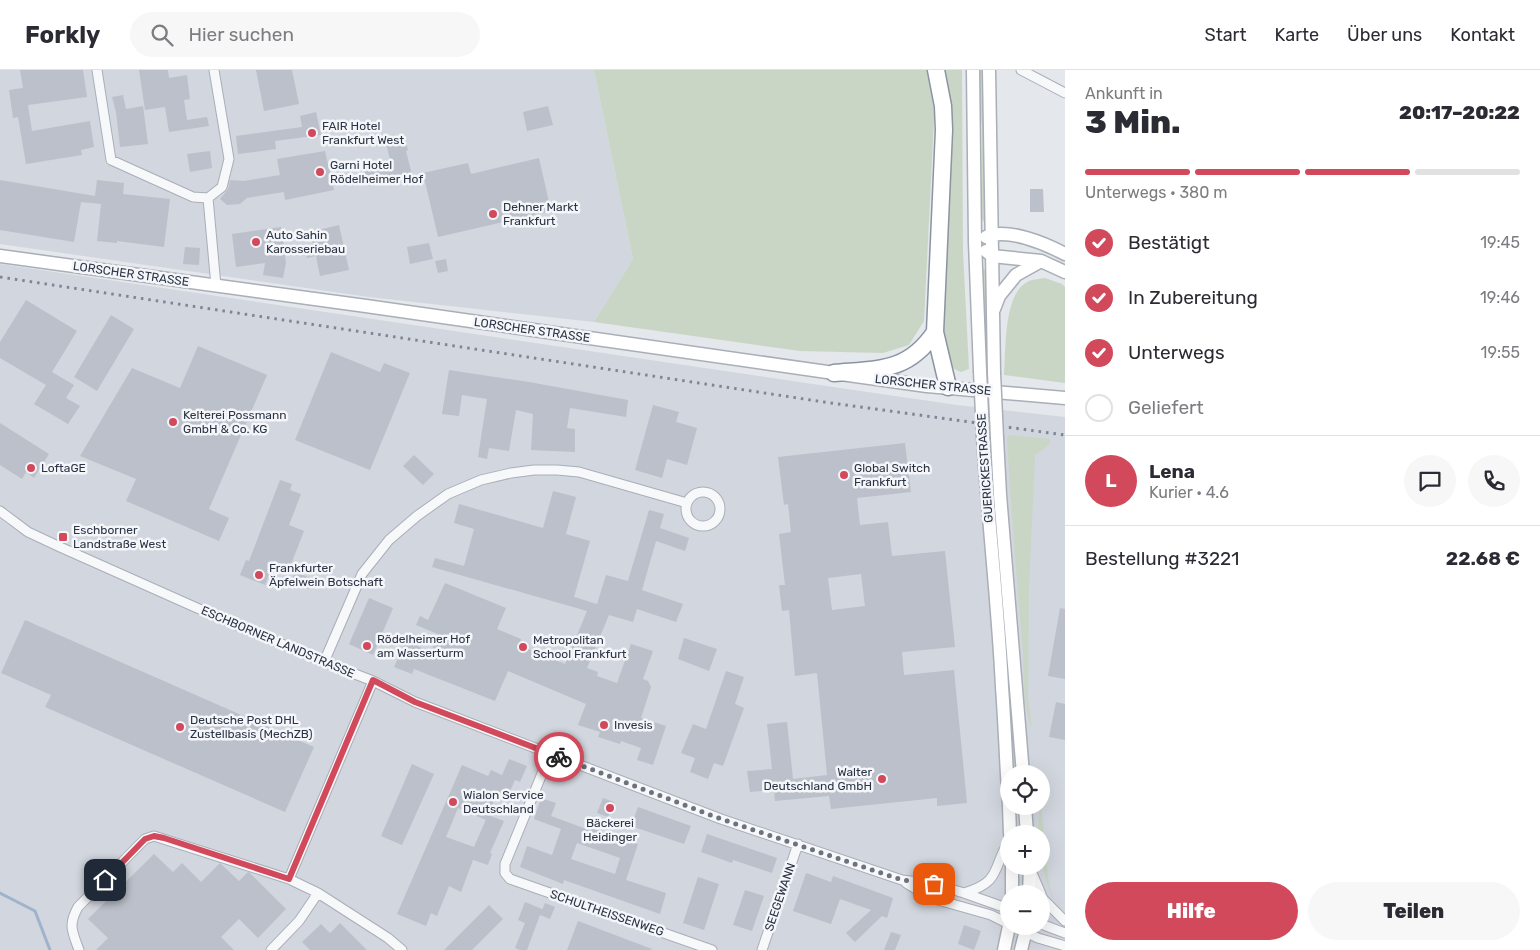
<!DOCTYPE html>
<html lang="de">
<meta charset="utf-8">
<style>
body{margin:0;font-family:Rubik,sans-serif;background:#f7f7f7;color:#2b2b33;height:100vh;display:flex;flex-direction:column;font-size:19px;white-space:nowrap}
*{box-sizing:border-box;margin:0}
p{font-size:16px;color:#7c7c81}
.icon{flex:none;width:28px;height:28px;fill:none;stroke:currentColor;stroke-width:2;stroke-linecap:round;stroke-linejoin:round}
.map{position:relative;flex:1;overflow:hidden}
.panel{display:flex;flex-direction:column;background:#fff;width:475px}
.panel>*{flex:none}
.fabs{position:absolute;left:1000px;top:695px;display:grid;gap:10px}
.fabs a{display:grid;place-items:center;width:50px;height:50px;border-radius:50%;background:#fff;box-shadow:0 5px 20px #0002;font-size:25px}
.pin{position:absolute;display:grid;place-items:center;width:42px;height:42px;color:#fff;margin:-21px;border-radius:10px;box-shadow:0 2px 8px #0006}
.courier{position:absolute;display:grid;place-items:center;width:50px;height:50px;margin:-25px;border:4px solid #d1495b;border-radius:50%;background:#fff;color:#222;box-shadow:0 1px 6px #0007}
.head em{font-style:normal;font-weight:800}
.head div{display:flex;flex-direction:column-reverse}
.head{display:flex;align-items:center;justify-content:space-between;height:85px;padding:0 20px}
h1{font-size:32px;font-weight:800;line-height:38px}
.bar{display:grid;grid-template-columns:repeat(4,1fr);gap:8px 5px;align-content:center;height:60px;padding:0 20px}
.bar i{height:6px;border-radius:4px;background:#e1e1e2}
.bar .selected{background:#d1495b}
.bar p{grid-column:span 4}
.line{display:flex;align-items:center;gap:12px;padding:0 20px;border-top:1px solid #e1e1e2}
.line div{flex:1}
.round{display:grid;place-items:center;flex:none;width:52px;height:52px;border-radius:26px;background:#f7f7f7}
ol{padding:0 20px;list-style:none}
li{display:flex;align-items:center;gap:15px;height:55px}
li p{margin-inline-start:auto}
li .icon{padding:5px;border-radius:50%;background:#d1495b;color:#fff;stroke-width:4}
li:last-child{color:#7c7c81}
li i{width:28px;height:28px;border:2px solid #e1e1e2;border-radius:50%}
.primary-button{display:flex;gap:10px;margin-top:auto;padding:10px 20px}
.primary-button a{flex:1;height:58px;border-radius:30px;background:#d1495b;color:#fff;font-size:20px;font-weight:800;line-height:58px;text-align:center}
.primary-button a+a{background:#f7f7f7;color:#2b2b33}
header{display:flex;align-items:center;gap:30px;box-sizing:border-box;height:70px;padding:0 25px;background:#fff;border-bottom:1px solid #e1e1e2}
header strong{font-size:24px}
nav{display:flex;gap:28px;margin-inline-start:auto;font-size:18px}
.search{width:350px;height:45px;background:#f7f7f7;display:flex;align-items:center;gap:12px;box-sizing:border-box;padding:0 18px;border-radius:28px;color:#7c7c81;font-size:19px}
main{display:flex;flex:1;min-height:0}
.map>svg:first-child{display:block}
</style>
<header>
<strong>Forkly</strong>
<div class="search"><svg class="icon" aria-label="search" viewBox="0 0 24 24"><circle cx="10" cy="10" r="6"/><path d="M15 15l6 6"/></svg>Hier suchen</div>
<nav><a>Start</a><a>Karte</a><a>Über uns</a><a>Kontakt</a></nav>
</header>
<main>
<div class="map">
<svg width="1065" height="880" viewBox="0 0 1065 880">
<rect width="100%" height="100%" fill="#e4e7ec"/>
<!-- built -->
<path fill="#d2d6de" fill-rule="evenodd" d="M 0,0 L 594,0 L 633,189 L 594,252 L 369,227 L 0,174 Z
M 0,194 L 840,318 L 957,335 L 1065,347 L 1065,880 L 0,880 ZM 1009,704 L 1041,704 L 1041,736 L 1009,736 ZM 1009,764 L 1041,764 L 1041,796 L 1009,796 ZM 1009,824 L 1041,824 L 1041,856 L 1009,856 Z"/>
<!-- green -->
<path fill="#c9d6c5" d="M 594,0 L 927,0 L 935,30 L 924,251 L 909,275 L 883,283 L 800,281 L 594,252 L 633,189 Z
M 944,0 L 962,0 L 963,182 L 969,299 L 961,302 C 941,296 944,265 943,248 Z
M 977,0 L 984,0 L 986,152 L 984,152 L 982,149 L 982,58 Z
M 983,199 L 986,200 L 987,203 L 989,302 L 985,302 L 982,200 Z
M 1045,208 L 1062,214 L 1065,217 L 1065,313 L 1004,305 C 1006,280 1003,222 1029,211 C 1034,209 1040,209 1045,208 Z
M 1008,365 L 1050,369 L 1050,374 L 1035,385 L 1029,517 L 1028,627 L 1032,658 C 1023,640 1024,603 1023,583 C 1017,512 1011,441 1007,369 Z
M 988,367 L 992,367 L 1018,704 L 1013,704 Z
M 1039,736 L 1041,736 L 1049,814 L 1053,827 C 1042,806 1041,787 1041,764 L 1038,764 Z"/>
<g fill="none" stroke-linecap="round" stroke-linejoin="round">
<!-- stream -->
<path stroke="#9fb4cc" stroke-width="3" d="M 0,823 L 35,841 L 50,880"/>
</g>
<!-- building -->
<path fill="#bbc0ca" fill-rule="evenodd" d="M 20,0 L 83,0 L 87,27 L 28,35 L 32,61 L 90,51 L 94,77 L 81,80 L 82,85 L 26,94 L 18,47 L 13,48 L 9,20 L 23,18 Z
M 139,0 L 168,0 L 169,8 L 187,5 L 190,29 L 184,30 L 187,50 L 207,47 L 209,56 L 169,62 L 165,37 L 145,40 Z
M 256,0 L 292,0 L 299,34 L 264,41 Z
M 123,25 L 126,39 L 143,36 L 148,74 L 120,77 L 116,42 L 112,27 Z
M 548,36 L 553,55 L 527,61 L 523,42 Z
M 316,42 L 321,65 L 275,71 L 276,79 L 238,84 L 236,66 L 302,57 L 300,46 Z
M 405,69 L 408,80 L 406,81 L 412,105 L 367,116 L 363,100 L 391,94 L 386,73 Z
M 210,81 L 212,98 L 190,102 L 187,84 Z
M 325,81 L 334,120 L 285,130 L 284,122 L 247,128 L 240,134 L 227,135 L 220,129 L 228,119 L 230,110 L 244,111 L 280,105 L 277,89 Z
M 539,88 L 551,141 L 438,167 L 423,103 L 468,93 L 471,104 Z
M 0,110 L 95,126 L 97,110 L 124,113 L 123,124 L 170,129 L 164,177 L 117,171 L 117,173 L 97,171 L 101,134 L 81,132 L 74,172 L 0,160 Z
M 1030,119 L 1043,119 L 1044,142 L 1030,142 Z
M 339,155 L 349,200 L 320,206 L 316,186 L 307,188 L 304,176 L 313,174 L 310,162 Z
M 281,157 L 286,193 L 283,208 L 263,205 L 265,193 L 236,197 L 232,164 Z
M 429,173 L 433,189 L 410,194 L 407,177 Z
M 185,177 L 200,178 L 199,195 L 183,194 Z
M 446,189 L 448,201 L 438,203 L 435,191 Z
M 26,230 L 77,261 L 52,302 L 74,315 L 66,328 L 80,336 L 68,354 L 34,334 L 46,315 L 0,288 L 0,272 Z
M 111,245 L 134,259 L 97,321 L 74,307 Z
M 198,276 L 267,305 L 209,439 L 229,448 L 219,471 L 126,431 L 136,409 L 80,386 L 132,298 L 180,318 Z
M 331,282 L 380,302 L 384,293 L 410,303 L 370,400 L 295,370 Z
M 449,300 L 529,312 L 628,330 L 626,347 L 570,338 L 567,358 L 575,359 L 575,382 L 531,380 L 533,344 L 516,340 L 509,381 L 489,378 L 487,389 L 478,387 L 487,329 L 462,325 L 459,346 L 442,344 Z
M 653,335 L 679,342 L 676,352 L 697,358 L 687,395 L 667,389 L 662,408 L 635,400 Z
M 0,353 L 49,384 L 34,408 L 26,402 L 22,409 L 0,395 Z
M 905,373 L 911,422 L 857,428 L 860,455 L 888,452 L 892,486 L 945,481 L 955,577 L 902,582 L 904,605 L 954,600 L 967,733 L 937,736 L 937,728 L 831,739 L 829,726 L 775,731 L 774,720 L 750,722 L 747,701 L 772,699 L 767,654 L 787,652 L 793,709 L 827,705 L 817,603 L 795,606 L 789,540 L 782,541 L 779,515 L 785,515 L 779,464 L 791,462 L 788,434 L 784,435 L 778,387 ZM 861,504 L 865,536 L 832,540 L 828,508 Z
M 414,385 L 434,404 L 423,415 L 403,396 Z
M 280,410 L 292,414 L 290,420 L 301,424 L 289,455 L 304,461 L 290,497 L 274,491 L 265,515 L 240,505 L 246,490 L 249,491 Z
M 553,421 L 576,427 L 566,464 L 590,471 L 574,527 L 597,534 L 606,505 L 628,511 L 649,440 L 664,444 L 660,458 L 689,468 L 685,481 L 656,471 L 642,520 L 683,534 L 676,552 L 637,539 L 633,552 L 609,545 L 587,598 L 598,602 L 597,606 L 617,613 L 631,574 L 653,581 L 643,609 L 648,611 L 651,617 L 641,648 L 666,656 L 653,695 L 637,690 L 641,678 L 621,671 L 620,674 L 598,667 L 600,662 L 578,655 L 586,634 L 508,601 L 495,631 L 414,599 L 412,604 L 394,597 L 406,571 L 431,582 L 438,564 L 416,555 L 420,546 L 428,550 L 445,513 L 506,538 L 497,559 L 521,569 L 519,575 L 565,594 L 587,541 L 432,497 L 435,488 L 464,496 L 474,459 L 454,453 L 459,434 L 543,458 Z
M 295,502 L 313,509 L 309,519 L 291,511 Z
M 369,528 L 393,538 L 373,585 L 349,574 Z
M 1060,538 L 1065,539 L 1065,609 L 1048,606 Z
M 25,550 L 314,677 L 285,742 L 45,637 L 51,625 L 1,603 Z
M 684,568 L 717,579 L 709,601 L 678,589 Z
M 726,601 L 744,607 L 735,634 L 744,638 L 723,696 L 714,693 L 708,709 L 690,702 L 695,688 L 681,683 L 693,654 L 706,659 Z
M 1056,632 L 1065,634 L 1065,670 L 1049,667 Z
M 509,689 L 527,696 L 520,712 L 515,710 L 506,730 L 496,726 L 488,745 L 504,751 L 490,783 L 492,784 L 488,795 L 473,790 L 461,822 L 449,816 L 437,846 L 431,843 L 426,856 L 397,844 L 462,695 L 488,706 L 491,700 L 502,705 ZM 458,738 L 486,750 L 487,747 L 474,777 L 446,767 Z
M 412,694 L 434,704 L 402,775 L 381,766 Z
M 541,728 L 556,733 L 551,746 L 589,760 L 590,758 L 638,774 L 626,810 L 666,823 L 660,844 L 564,810 L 563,814 L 520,797 L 527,776 L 552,785 L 561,759 L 534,749 ZM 577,773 L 620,788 L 615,804 L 571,789 Z
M 603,728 L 614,732 L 608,747 L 597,743 Z
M 638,737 L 691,756 L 684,774 L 631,756 Z
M 707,764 L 777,788 L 772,803 L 733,790 L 732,793 L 701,782 Z
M 154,784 L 173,802 L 182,793 L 201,812 L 220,793 L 239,811 L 248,802 L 250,803 L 286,839 L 258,868 L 239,849 L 221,867 L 234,880 L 96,880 L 108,868 L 88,849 Z
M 806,803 L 831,812 L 833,806 L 893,828 L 887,848 L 882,846 L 855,872 L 846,863 L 871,840 L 840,829 L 831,854 L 793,841 Z
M 698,807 L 719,814 L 704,860 L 683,853 Z
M 745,820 L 764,826 L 752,861 L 733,855 Z
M 525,832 L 542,839 L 542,840 L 545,833 L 555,837 L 550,849 L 540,845 L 527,880 L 520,880 L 515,878 L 525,853 L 518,850 Z
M 489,835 L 503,849 L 472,880 L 444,880 Z
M 578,851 L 652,879 L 651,880 L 567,880 Z
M 340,853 L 367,880 L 310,880 L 302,872 L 321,854 L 330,863 Z
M 964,855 L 981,861 L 974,880 L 958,874 Z
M 891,862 L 901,865 L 895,880 L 884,880 Z"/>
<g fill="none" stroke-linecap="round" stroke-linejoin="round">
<defs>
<path id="street" d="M 97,0 L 111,90 L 193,127 L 208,128
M 214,0 L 229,89 L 222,117 L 208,128 L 216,216
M 1021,0 L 1065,23
M686 439a17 17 0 1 1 34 0a17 17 0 1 1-34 0Z
M 0,441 L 28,462 L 60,477 L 206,542 L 324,592 L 373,611 L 415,632 L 721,749 L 902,810 L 934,814 L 964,823 L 1009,839
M 324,592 L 362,504 L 389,470 L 417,446 L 448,424 L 481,410 L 511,403 L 534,400 L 557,400 L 579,402 L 687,433
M 550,684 L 505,794 L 505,803 L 510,809 L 712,880
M 1032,803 L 1041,824
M 289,809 L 373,611
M 906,813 L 931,828 L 991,845 L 1009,854
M 964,823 C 1002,812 992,798 1009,771
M 1041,825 L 1044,830 L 1065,851
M 1041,854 L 1065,863
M 1013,856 L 1038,868 L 1065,876
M 79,880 C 72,861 68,855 78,837 L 145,769 L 154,766 L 289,809 L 318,823 L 388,868 L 402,880
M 271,880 L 299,851 L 318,823
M 762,880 L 798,774"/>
<path id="secondary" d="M 973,0 L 975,172 L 980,301
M 989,0 L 994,303
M 986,167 C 1007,157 1046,174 1065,184
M 986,181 L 992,186 L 1041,191 L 1065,202
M 0,186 L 366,236 L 834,303 L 927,316 L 1065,328
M 994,239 L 999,226 L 1016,205 L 1041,191
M 983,366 C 988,450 998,534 1002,617 C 1005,657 1006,696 1009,736
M 997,368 L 1000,425 L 1023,704
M 1009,736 L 1010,764
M 1025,736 L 1027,764
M 1012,796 L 1012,824
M 1029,824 L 1030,796
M 1004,880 L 1009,856
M 1021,880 L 1027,856"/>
<path id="highway" d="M 936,0 L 943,36 L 944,60 L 935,262 L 948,317
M 834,303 C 879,299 908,302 935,262"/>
</defs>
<!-- street casing -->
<use href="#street" stroke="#a9aeb7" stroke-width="11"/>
<!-- secondary casing -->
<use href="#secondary" stroke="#a9aeb7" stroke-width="15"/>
<!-- highway casing -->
<use href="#highway" stroke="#8b94a3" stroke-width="19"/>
<!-- street -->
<use href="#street" stroke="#f7f8fa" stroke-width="9"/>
<!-- secondary -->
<use href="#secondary" stroke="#fff" stroke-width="12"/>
<!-- highway -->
<use href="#highway" stroke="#fff" stroke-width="16"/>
<!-- rail -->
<path stroke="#7d8696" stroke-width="3" stroke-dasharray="2.5 5" stroke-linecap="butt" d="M 0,207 L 824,332 L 1065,365"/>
<defs>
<path id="secondary-bridge" d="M 980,301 L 983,366
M 994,303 L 997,368"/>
</defs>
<!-- secondary-bridge casing -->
<use href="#secondary-bridge" stroke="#a9aeb7" stroke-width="15" stroke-linecap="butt"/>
<!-- secondary-bridge -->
<use href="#secondary-bridge" stroke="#fff" stroke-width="12"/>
</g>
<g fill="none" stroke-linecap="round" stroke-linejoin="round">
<!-- done -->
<path stroke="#6c737f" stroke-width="5" stroke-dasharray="0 9" d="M 559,687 L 721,749 L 902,810 L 934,814"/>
<!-- route -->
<path stroke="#d1495b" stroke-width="6" d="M 105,810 L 145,769 L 154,766 L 164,768 L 289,809 L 373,610 L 415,632 L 559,687"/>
</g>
<!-- markers -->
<g fill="#d1495b" stroke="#f4f6f9" stroke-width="2">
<circle cx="312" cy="63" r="5"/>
<circle cx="320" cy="102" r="5"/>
<circle cx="493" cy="144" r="5"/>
<circle cx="256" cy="172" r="5"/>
<circle cx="173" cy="352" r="5"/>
<circle cx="31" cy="398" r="5"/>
<circle cx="844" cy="405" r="5"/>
<rect x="58" y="462" width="10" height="10" rx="2.5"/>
<circle cx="259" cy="505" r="5"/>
<circle cx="367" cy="576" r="5"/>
<circle cx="523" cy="577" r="5"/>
<circle cx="604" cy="655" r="5"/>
<circle cx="180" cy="657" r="5"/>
<circle cx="882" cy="709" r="5"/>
<circle cx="453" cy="732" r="5"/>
<circle cx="610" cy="738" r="5"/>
</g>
<g text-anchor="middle" stroke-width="5" stroke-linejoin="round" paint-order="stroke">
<!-- poi labels -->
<g font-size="12" fill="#2b3445" stroke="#f4f6f9" text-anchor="start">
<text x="322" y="60">FAIR Hotel<tspan x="322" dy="14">Frankfurt West</tspan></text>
<text x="330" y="99">Garni Hotel<tspan x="330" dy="14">Rödelheimer Hof</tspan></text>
<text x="503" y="141">Dehner Markt<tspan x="503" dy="14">Frankfurt</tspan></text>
<text x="266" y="169">Auto Sahin<tspan x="266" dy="14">Karosseriebau</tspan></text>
<text x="183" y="349">Kelterei Possmann<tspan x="183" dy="14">GmbH &amp; Co. KG</tspan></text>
<text x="41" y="402">LoftaGE</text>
<text x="854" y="402">Global Switch<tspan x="854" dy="14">Frankfurt</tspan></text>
<text x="73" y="464">Eschborner<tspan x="73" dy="14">Landstraße West</tspan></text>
<text x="269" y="502">Frankfurter<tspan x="269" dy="14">Äpfelwein Botschaft</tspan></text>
<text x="377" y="573">Rödelheimer Hof<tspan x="377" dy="14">am Wasserturm</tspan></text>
<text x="533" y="574">Metropolitan<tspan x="533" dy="14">School Frankfurt</tspan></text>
<text x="190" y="654">Deutsche Post DHL<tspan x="190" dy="14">Zustellbasis (MechZB)</tspan></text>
<text x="614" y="659">Invesis</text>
<text x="872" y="706" text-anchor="end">Walter<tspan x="872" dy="14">Deutschland GmbH</tspan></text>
<text x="463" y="729">Wialon Service<tspan x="463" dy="14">Deutschland</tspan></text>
<text x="610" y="757" text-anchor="middle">Bäckerei<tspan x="610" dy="14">Heidinger</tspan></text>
</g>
<!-- street labels -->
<g font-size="12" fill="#2b3445" stroke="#f4f6f9">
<text transform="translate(131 204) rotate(8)" y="4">LORSCHER STRASSE</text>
<text transform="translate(532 260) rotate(8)" y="4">LORSCHER STRASSE</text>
<text transform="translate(933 315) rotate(6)" y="4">LORSCHER STRASSE</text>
<text transform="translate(985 398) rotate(-94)" y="4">GUERICKESTRASSE</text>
<text transform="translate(278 572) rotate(23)" y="4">ESCHBORNER LANDSTRASSE</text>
<text transform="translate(780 827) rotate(-71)" y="4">SEEGEWANN</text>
<text transform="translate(607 843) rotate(19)" y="4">SCHULTHEISSENWEG</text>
</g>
</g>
</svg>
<div class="fabs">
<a><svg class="icon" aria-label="locate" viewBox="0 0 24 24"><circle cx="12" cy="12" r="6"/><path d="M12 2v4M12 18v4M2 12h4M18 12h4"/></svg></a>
<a>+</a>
<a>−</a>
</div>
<div class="pin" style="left:934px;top:814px;background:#ea580c"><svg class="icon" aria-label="bag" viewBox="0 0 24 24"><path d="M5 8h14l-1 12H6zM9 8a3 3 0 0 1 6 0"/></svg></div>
<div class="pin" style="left:105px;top:810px;background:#1f2937"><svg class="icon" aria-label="home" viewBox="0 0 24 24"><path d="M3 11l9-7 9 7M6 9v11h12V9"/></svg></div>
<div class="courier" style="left:559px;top:687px"><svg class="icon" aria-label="bike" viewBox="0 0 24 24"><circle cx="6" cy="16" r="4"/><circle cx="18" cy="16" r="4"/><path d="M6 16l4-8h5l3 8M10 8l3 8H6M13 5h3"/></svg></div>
</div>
<section class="panel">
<div class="head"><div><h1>3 Min.</h1><p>Ankunft in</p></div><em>20:17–20:22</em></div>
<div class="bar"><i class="selected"></i><i class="selected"></i><i class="selected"></i><i></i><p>Unterwegs · 380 m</p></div>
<ol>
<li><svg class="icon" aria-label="check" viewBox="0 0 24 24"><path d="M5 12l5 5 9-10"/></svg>Bestätigt<p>19:45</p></li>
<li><svg class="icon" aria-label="check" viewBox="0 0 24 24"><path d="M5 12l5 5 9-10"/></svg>In Zubereitung<p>19:46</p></li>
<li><svg class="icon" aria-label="check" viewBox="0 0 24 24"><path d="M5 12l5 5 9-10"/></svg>Unterwegs<p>19:55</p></li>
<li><i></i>Geliefert</li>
</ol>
<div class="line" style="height:90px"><b class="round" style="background:#d1495b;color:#fff">L</b><div><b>Lena</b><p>Kurier · 4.6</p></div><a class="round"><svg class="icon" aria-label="chat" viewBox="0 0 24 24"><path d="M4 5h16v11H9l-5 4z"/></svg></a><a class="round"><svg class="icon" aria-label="phone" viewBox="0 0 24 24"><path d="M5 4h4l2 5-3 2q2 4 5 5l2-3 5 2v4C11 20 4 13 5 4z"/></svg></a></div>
<div class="line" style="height:65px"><div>Bestellung #3221</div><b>22.68 €</b></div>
<div class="primary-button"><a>Hilfe</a><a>Teilen</a></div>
</section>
</main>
